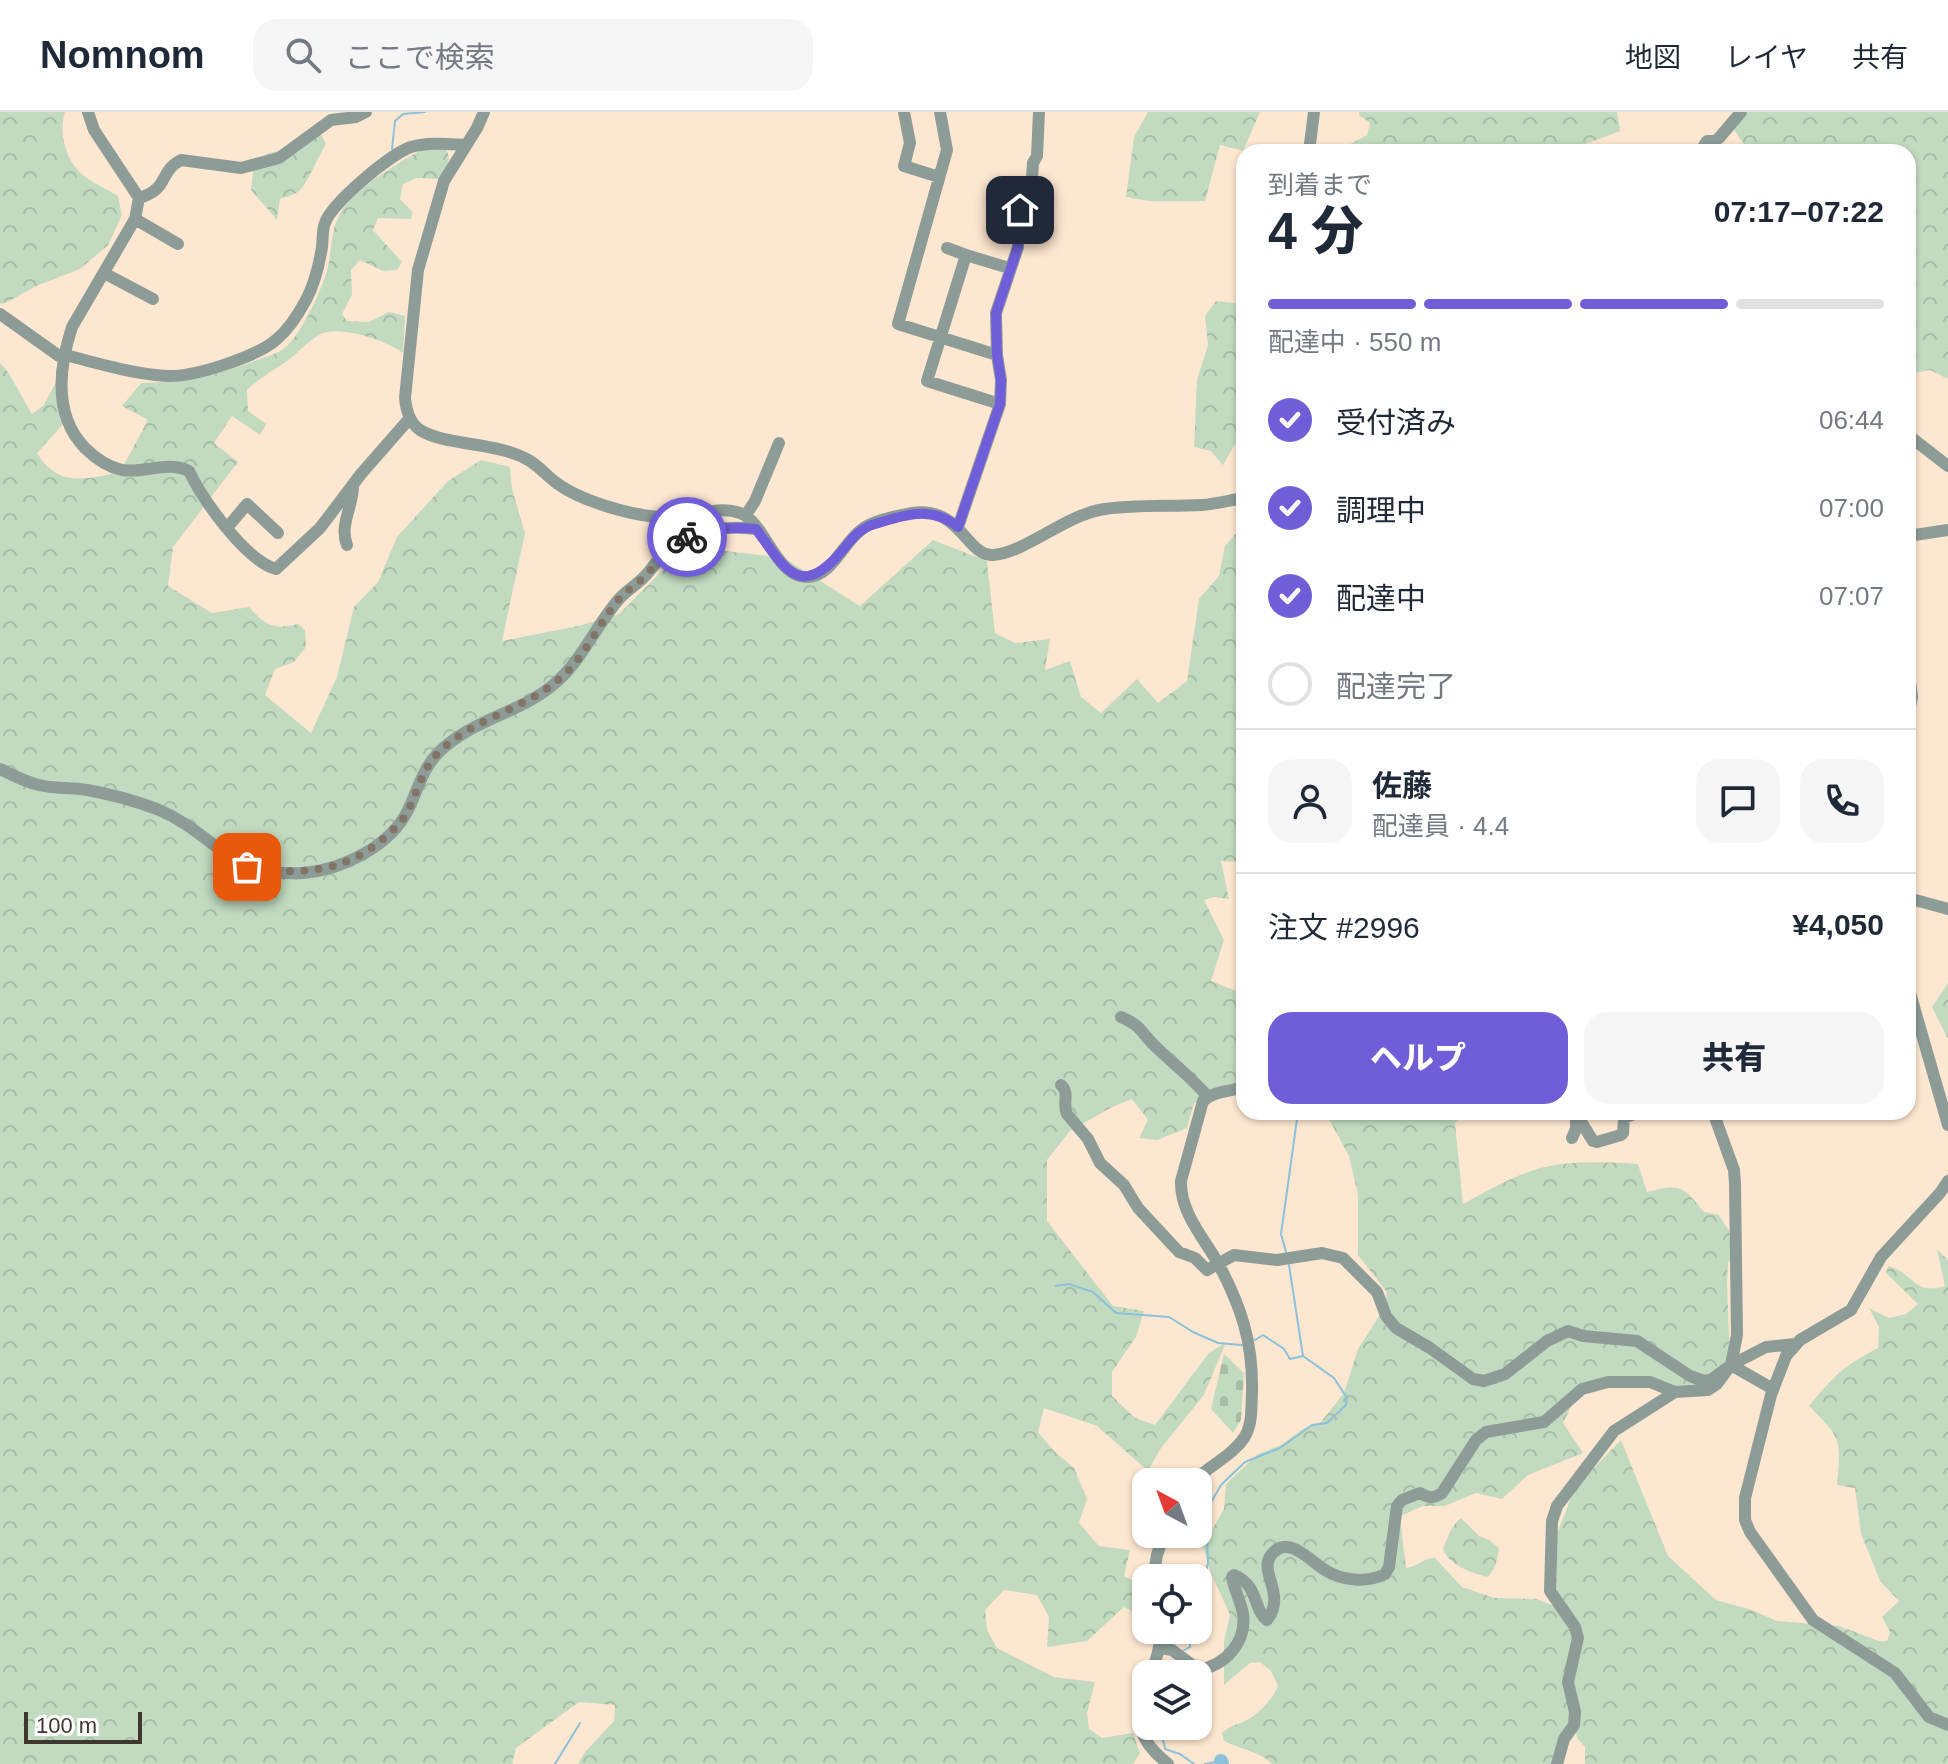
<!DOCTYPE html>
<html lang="ja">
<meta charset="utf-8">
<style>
body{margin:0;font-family:Helvetica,"Noto Sans JP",sans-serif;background:#f6f6f7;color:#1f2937;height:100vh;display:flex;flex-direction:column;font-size:30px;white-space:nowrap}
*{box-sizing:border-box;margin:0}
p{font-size:26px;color:#747a83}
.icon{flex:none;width:44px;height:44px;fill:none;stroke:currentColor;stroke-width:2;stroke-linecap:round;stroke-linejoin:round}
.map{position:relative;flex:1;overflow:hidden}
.drawer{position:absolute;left:1236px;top:32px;width:680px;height:976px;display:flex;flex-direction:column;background:#fff;border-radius:24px;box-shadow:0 2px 6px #0004}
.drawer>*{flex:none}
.needle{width:52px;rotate:319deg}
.fabs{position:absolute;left:1132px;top:1356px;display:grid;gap:16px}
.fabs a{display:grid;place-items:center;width:80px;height:80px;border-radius:16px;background:#fff;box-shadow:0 2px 6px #0004;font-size:40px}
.scale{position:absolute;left:24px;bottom:20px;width:118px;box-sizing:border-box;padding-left:8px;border:4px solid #40382e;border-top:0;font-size:22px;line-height:28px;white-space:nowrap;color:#40382e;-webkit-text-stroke:6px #fff;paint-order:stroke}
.pin{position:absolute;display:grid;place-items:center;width:68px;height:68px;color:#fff;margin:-34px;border-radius:16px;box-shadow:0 4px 12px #0006}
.courier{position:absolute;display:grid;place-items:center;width:80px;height:80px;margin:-40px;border:6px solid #705ed8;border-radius:50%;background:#fff;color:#222;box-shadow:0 2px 10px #0007}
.summary em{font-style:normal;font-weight:800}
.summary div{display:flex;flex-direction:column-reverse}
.summary{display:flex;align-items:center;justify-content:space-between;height:136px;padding:0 32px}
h1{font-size:52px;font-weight:800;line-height:60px}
.bar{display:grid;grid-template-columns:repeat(4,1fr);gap:12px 8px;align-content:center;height:96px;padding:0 32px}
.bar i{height:10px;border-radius:6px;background:#e0e1e3}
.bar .active{background:#705ed8}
.bar p{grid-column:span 4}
.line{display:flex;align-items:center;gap:20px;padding:0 32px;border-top:2px solid #e0e1e3}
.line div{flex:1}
.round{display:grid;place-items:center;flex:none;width:84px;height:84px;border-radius:24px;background:#f6f6f7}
ol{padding:0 32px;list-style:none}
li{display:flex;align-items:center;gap:24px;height:88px}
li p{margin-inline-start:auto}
li .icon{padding:8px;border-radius:50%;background:#705ed8;color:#fff;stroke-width:4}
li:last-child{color:#747a83}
li i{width:44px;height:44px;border:4px solid #e0e1e3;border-radius:50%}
.button{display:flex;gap:16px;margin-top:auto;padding:16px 32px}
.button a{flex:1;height:92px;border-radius:24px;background:#705ed8;color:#fff;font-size:32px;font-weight:800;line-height:92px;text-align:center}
.button a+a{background:#f6f6f7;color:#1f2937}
header{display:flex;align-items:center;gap:48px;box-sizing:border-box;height:112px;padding:0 40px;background:#fff;border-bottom:2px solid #e0e1e3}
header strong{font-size:38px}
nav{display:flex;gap:44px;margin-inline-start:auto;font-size:28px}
.search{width:560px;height:72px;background:#f6f6f7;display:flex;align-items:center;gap:20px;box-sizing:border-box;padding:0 28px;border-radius:24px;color:#747a83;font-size:30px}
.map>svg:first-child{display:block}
</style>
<header>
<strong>Nomnom</strong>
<div class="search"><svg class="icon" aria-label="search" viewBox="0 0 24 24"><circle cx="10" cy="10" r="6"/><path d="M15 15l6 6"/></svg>ここで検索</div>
<nav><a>地図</a><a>レイヤ</a><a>共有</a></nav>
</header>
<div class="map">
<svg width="1948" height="1652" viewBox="0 0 1948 1652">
<defs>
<pattern id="forest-crowns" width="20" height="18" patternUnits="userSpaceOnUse" patternTransform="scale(2)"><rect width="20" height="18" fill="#c2dbc0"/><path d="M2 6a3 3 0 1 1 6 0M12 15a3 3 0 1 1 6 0" fill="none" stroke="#a8bda5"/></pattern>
<pattern id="cemetery-stones" width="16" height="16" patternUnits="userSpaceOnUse" patternTransform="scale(2)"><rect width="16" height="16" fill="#c2dbc0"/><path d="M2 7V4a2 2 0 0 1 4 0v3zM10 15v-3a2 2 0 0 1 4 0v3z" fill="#a8bda5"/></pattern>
</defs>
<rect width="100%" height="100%" fill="#fee7d0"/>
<!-- forest -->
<path fill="url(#forest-crowns)" d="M 0,0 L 65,0 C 58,21 66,50 84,64 C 94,72 107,77 118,84 L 122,103 L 108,133 L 80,157 L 36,174 L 8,190 L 0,192 Z
M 1148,0 L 1260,0 L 1243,39 L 1220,33 L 1205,89 L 1149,89 L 1126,85 L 1134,25 Z
M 1359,0 L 1617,0 L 1620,19 L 1578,35 L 1579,40 L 1313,40 L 1341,37 L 1367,23 L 1370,11 L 1359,3 Z
M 1743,0 L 1948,0 L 1948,267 L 1930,258 L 1908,262 L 1908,40 L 1749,40 L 1733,16 Z
M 320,20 L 326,32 C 319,43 306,74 299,79 C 294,83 286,85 280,87 L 277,108 L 251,78 L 254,53 L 268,41 L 285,38 Z
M 428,35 L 444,35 C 454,47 446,55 440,67 L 416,66 L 403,72 L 400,87 L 413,100 L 411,107 L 378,106 L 373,118 L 402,150 L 397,158 L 383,159 L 360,148 L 351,158 L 352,183 L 342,202 L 347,209 L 369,210 L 389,200 L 405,204 L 403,241 C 387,229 340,213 321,222 C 309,228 298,241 287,249 C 273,259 259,266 247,278 L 248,299 L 266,312 L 260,323 L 232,304 L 214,331 L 238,350 L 173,435 L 168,474 L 212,501 L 249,495 C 265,513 273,518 298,512 L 305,518 L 306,535 L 294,550 L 275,557 L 265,583 L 311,621 L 337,565 L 354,495 L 378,470 L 397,425 L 448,369 L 481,348 L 510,355 L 512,377 L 525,421 L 502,529 L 578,514 L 619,502 L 673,448 L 709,437 L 784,446 L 860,494 L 933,428 L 987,449 L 995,521 L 1015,531 L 1050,527 L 1045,558 L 1070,549 L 1081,585 L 1101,601 L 1137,567 L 1158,591 L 1187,569 L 1199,487 L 1219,464 L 1225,434 L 1244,412 L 1244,750 L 1221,749 L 1229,787 L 1214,785 L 1204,788 L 1224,828 L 1211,869 L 1244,882 L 1244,976 L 1233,982 L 1194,991 L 1187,1016 L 1157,1028 L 1139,1026 L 1148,1008 L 1132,987 L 1112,995 L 1070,1019 L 1047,1048 L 1047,1109 L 1113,1194 L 1144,1199 L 1136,1225 L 1112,1260 L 1112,1284 L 1135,1306 L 1155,1313 L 1208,1242 L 1226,1230 L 1204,1283 L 1161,1336 L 1148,1359 L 1097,1314 L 1044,1296 L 1038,1320 L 1054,1339 L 1074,1356 L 1087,1387 L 1079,1411 L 1099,1434 L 1130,1438 L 1124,1464 L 1141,1473 L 1146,1507 L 1124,1495 L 1087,1529 L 1047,1535 L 1049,1505 L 1037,1483 L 1004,1478 L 985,1498 L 987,1518 L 997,1536 L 1054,1565 L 1095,1570 L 1087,1601 L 1089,1617 L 1102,1626 L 1133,1621 L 1140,1641 L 1133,1652 L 578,1652 L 585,1640 L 614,1609 L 615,1593 L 579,1590 L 516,1636 L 512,1652 L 0,1652 L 0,251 L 8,260 L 32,302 L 44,293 L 57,268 L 64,311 L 37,341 C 58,376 86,367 120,360 L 148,308 L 122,294 L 141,271 C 183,271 221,263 260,247 C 267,244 276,242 282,238 C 300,226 321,179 327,159 C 332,140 330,118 341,100 C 355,76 403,47 428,35 Z
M 1244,185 L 1244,317 L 1223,353 L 1211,339 L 1194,335 L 1197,268 L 1208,233 L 1205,204 L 1216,189 L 1235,191 Z
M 1948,871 L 1948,927 L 1932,895 Z
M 1325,1000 L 1467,1000 L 1455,1011 L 1463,1092 C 1487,1079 1511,1065 1537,1057 C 1569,1048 1605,1050 1638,1052 L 1647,1080 C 1680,1071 1683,1074 1704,1100 L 1719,1103 L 1729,1119 L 1732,1143 L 1728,1151 L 1727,1172 L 1730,1247 L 1709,1274 L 1581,1274 L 1563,1311 L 1583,1341 L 1528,1363 L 1502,1387 L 1476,1381 L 1445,1394 L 1423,1394 L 1400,1404 L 1406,1456 C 1418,1455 1423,1445 1435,1446 L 1462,1475 L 1495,1486 L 1536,1487 L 1560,1496 L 1546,1464 L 1549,1442 L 1571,1386 L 1584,1366 L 1621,1328 L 1668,1444 L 1716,1488 L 1752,1498 L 1777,1509 L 1839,1514 L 1879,1529 L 1887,1529 L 1890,1520 L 1882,1505 L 1899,1489 L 1880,1469 L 1861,1422 L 1855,1376 L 1837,1373 C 1841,1327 1842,1327 1809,1294 C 1833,1265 1844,1253 1878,1236 L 1879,1215 L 1869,1196 L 1889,1206 L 1906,1202 L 1918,1192 L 1886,1161 L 1888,1154 C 1915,1161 1913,1184 1945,1174 L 1937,1137 L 1948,1148 L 1948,1652 L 1585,1652 L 1585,1635 L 1577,1626 L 1576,1618 L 1554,1652 L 1272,1652 C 1261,1640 1240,1637 1224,1629 L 1222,1621 C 1231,1612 1242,1612 1252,1605 C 1263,1597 1274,1585 1278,1574 L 1271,1559 L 1260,1550 L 1250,1551 L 1224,1573 L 1224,1530 L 1230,1503 L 1211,1461 L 1203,1434 L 1224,1397 L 1226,1372 L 1258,1342 L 1281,1333 L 1303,1317 L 1321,1310 L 1344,1281 L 1358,1237 L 1383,1198 L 1387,1180 L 1358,1143 L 1358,1083 L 1349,1044 Z
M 1461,1406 L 1479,1424 L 1489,1428 L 1499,1436 C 1497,1447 1496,1458 1487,1465 C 1470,1460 1450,1454 1443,1437 C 1448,1425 1451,1414 1461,1406 Z"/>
<!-- cemetery -->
<path fill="url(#cemetery-stones)" d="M 1224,1242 L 1244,1261 L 1241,1308 L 1233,1321 L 1211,1297 Z"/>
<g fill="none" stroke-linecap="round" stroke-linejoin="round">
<!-- stream -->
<path stroke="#8cc1da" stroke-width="2" d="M 392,37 L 395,9 L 403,2 L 425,0
M 1286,1140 L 1281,1122 L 1298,1000
M 1056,1174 L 1069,1172 L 1093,1180 L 1116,1201 L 1169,1205 L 1193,1220 L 1218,1231 L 1242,1233
M 1255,1228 L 1263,1223 L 1284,1237 L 1290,1247 L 1303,1244
M 1198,1466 L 1206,1461 L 1208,1451 L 1206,1399 L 1221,1373 L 1245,1350 L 1280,1336 L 1312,1313 L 1327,1311 L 1346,1293 L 1347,1286 L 1334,1266 L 1303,1244 L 1289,1153
M 1181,1540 L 1190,1535 L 1190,1518
M 1175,1562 L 1178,1555 L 1176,1546
M 1160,1614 L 1165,1637 L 1180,1642 L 1194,1652
M 555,1652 L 580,1611
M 1205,1652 L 1221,1649"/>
<!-- river -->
<path stroke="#8cc1da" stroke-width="14" d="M 1221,1649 L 1222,1652"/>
<!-- minor -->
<path stroke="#8e9c98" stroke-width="12" d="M 88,0 L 94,18 L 139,86 L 135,107 L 72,215 C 59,255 53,303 85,336 C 95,346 108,355 122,358 C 144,362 167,348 189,359 C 203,388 245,448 276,457 L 320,416 L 361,362 L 410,306
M 484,0 L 477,16 L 444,69 L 418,158 L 405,286 C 406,297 410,311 420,318 C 448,335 497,329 530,349 C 541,356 548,365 558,372 C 583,390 638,406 668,405 C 691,405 717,393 740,401 C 765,409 776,467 808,465 C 832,464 843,431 861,418 C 873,408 897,404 912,401 C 960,393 967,445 993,443 C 1024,441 1064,405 1099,398 C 1133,392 1168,395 1202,393 C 1216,392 1230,388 1244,386
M 904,0 L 910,31 L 904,54 L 939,65
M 940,0 L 947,38 L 898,212 L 997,243
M 1309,40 L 1314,0
M 1700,40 L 1707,29 L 1715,29 L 1719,26 L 1741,0
M 139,86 C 170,77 158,60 181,48 L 241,56 L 279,46 L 331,8 L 356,5 L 366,0
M 135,107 L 178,132
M 947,136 L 966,143
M 104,161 L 153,187
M 0,202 L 59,244 L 66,243 C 100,252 133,262 168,264 C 194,265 257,245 277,227 C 289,217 299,201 306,188 C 315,171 319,154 322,135 C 323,128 322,118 325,111 C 332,91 390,42 411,35 C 429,30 447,32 466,33
M 1000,292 L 927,269 L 966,143 L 1009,156
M 1908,323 L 1948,354
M 746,403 L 755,389 L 779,331
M 958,415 L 1000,292 L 1001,268 L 997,243 L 996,201 L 1018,135 L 1020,98 L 1032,66 L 1033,51 L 1037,44 L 1039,0
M 227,416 L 247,392 L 278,421
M 1908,424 L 1948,418
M 347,433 C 339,413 353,395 353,374
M 1908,556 L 1912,585 L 1908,604
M 0,657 C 13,663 25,670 39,673 C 55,677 71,675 87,678 C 110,682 135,689 157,697 C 215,721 228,766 303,761 C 341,758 390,735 408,698 C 418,678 422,657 439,640 C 473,607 518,602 553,573 C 582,549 595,515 619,487 C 627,478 638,472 646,463 C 655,453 664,439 674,431 C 694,416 733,414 756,417
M 1908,786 L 1948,797
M 1908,874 L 1948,1013
M 1121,905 C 1144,915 1141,922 1158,937 C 1175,953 1193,967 1208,985
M 1061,973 C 1070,981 1062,992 1067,1002 L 1088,1027 L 1100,1051 L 1124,1073 L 1138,1096 L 1179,1140 L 1195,1146 L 1207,1158 L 1234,1143 L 1277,1148 L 1322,1141 L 1343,1146 L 1377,1180 L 1386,1204 L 1396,1216 L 1430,1236 L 1473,1267 L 1484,1269 L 1505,1262 L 1547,1229 L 1568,1219 L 1583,1224 L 1637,1229 L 1690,1264 L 1704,1269 L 1712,1267 L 1731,1253 L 1766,1235 L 1795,1232
M 1575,1000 L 1593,1029 L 1597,1030 L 1621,1023 L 1623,1021 L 1624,1006 L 1640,1000
M 1572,1026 L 1576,1017 L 1576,1003
M 1948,1069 L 1940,1081 L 1881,1145 L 1851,1198 L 1800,1228 L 1786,1244 L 1771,1283 L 1745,1386 L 1745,1408 L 1750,1420 L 1813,1508 L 1895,1561 L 1929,1605 L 1948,1613
M 1731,1253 L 1773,1277
M 1193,1370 C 1208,1354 1231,1345 1244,1326 C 1253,1312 1251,1295 1252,1279 C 1253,1230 1241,1194 1218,1151 C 1203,1125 1180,1100 1181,1069 L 1203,989 C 1215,978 1230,981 1244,974
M 1153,1466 L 1157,1443 L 1164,1422
M 1159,1536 L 1172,1538 L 1199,1558 C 1225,1553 1247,1531 1243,1502 C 1241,1490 1234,1477 1232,1465 L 1234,1463 C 1259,1473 1253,1498 1267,1508 C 1287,1483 1258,1460 1271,1443 C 1288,1421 1311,1450 1325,1458 C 1342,1469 1367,1471 1385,1462 L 1389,1455 L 1397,1394 L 1402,1388 L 1420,1381 C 1429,1386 1433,1387 1442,1381 L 1476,1328 L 1486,1320 L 1544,1310 L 1582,1277 L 1608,1270 L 1650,1270 L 1675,1280 L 1708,1278 L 1717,1272 L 1731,1253 L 1737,1223 L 1735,1071 L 1734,1058 L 1713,1000
M 1152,1562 L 1159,1536 L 1161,1518
M 1146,1582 C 1135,1616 1141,1630 1168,1652
M 1557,1652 L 1564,1627 L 1574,1613 L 1575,1600 L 1568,1570 L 1578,1526 L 1575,1515 L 1550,1479 L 1552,1409 L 1557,1394 L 1614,1319 L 1675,1280"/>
</g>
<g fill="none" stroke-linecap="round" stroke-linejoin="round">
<!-- done -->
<path stroke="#827567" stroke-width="8" stroke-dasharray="0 14.4" d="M 247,755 C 296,764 345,761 384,726 C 393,718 402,710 408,699 C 418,678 422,657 439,640 C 476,604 530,597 567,560 C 588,539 600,509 620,486 C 628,477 639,471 647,462 C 660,448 670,433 687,425"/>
<!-- route -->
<path stroke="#705ed8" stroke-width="10" d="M 687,425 C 706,416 735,415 756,417 C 785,457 800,488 841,440 C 850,430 857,419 869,414 C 900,404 930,392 958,415 L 1000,292 L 1001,268 L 997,243 L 996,201 L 1018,135 L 1020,98"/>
</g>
</svg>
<div class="fabs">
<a><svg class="needle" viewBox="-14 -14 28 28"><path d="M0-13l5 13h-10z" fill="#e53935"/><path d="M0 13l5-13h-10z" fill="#747a83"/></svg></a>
<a><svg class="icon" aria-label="locate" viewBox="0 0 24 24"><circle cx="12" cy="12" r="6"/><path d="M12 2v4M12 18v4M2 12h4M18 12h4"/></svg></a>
<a><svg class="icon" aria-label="layers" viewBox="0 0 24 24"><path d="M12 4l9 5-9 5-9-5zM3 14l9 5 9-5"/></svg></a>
</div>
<div class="scale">100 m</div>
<div class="pin" style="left:247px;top:755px;background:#ea580c"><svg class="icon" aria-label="bag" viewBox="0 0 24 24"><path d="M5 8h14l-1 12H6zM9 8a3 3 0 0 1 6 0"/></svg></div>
<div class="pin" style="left:1020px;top:98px;background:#1f2937"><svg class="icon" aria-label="home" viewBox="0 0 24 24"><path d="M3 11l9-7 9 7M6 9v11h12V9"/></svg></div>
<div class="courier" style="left:687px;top:425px"><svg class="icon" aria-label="bike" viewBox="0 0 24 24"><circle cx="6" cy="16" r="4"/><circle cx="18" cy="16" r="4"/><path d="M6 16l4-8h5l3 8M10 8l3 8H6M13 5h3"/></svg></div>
<section class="drawer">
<div class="summary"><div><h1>4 分</h1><p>到着まで</p></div><em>07:17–07:22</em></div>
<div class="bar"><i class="active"></i><i class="active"></i><i class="active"></i><i></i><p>配達中 · 550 m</p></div>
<ol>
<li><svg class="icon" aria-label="check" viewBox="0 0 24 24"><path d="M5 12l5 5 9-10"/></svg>受付済み<p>06:44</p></li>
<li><svg class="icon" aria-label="check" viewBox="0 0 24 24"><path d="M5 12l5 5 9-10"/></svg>調理中<p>07:00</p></li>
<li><svg class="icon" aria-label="check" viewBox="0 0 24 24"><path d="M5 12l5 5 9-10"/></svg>配達中<p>07:07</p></li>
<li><i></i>配達完了</li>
</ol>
<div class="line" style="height:144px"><a class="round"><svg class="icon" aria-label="person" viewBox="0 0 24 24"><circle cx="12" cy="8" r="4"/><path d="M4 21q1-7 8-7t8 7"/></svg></a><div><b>佐藤</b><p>配達員 · 4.4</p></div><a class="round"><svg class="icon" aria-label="chat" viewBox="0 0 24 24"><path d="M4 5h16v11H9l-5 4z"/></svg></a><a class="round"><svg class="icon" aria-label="phone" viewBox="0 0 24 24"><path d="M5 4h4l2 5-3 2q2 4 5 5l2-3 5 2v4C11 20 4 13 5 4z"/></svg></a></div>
<div class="line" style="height:104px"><div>注文 #2996</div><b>¥4,050</b></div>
<div class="button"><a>ヘルプ</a><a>共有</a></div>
</section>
</div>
